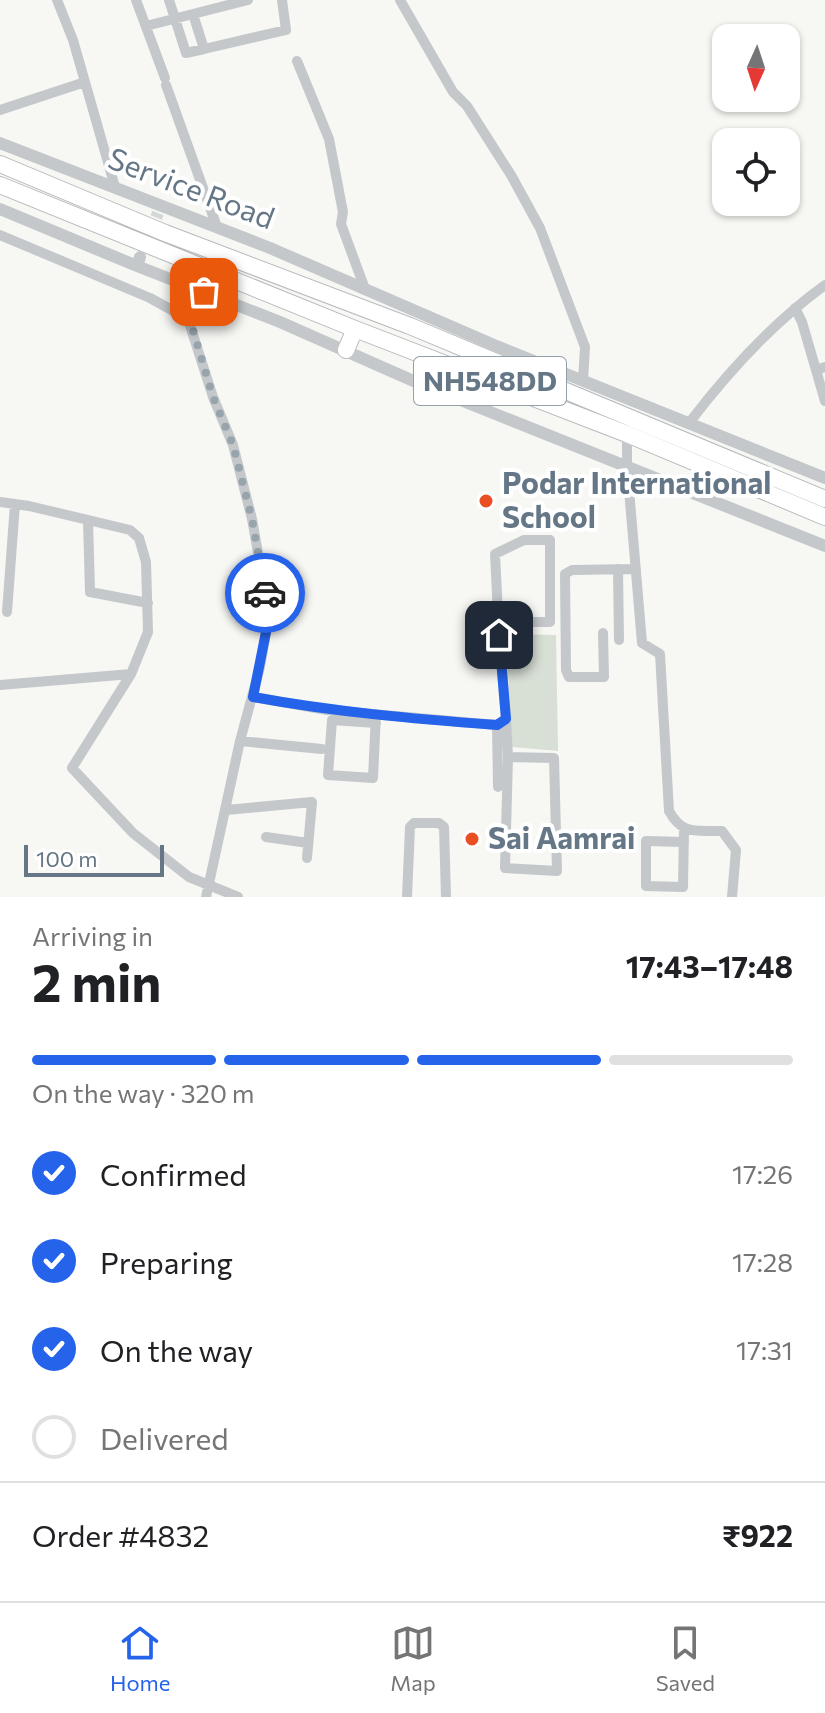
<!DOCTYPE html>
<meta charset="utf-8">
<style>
body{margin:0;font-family:Commissioner,sans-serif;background:#f6f6f6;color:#202124;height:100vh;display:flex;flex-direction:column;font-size:30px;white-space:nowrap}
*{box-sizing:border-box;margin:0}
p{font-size:26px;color:#757577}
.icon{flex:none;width:44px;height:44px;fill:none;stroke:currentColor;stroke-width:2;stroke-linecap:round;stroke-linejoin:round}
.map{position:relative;height:897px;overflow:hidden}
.drawer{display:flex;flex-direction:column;background:#fff;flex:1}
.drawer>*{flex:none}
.needle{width:52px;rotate:183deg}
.controls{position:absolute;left:712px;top:24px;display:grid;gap:16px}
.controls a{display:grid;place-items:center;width:88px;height:88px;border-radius:16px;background:#fff;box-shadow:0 2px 6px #0004;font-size:40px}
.scale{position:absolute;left:24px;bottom:20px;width:140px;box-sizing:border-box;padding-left:8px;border:4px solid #657786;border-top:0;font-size:22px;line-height:28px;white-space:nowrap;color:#657786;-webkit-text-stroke:6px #fff;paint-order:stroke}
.pin{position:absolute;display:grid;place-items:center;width:68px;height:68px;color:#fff;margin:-34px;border-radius:16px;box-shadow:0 4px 12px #0006}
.courier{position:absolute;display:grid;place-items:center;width:80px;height:80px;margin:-40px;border:6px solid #2563eb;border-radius:50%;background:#fff;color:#222;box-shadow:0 2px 10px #0007}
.headline em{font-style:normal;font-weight:700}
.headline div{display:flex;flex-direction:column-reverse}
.headline{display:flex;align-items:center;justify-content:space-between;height:136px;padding:0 32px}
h1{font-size:52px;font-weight:700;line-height:60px}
.bar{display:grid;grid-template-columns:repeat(4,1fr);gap:12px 8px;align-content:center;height:96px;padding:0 32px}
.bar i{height:10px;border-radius:6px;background:#e0e0e0}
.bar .selected{background:#2563eb}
.bar p{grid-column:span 4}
.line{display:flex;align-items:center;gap:20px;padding:0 32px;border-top:2px solid #e0e0e0}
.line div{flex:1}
ol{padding:0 32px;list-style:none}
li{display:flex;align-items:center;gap:24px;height:88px}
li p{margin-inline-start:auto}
li .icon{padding:8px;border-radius:50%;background:#2563eb;color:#fff;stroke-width:4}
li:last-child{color:#757577}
li i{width:44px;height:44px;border:4px solid #e0e0e0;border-radius:50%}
.tab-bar{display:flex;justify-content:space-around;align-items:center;height:112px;border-top:2px solid #e0e0e0;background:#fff;font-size:22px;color:#757577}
.tab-bar a{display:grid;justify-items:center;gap:4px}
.tab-bar .selected{color:#2563eb}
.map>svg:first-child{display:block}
</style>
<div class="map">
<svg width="825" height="897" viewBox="0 0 825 897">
<rect width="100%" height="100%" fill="#f7f7f4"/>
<!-- green -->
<path fill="#d8dfd5" d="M 506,634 L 556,635 L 558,751 L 512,747 Z"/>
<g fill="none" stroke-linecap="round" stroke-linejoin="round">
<!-- tertiary-tunnel -->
<path stroke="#d2d7d8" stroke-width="12" stroke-dasharray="12 6" stroke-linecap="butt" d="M 143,251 L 158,213"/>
<defs>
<path id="trunk" d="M 0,164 L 165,233 L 410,326 L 825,499
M 0,185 L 355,329 L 627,434 L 825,517
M 346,350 L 355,329"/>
</defs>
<!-- trunk casing -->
<use href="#trunk" stroke="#b7babd" stroke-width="18"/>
<!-- minor -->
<path stroke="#c4c8cb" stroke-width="10" d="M 57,0 L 73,40 L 115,187
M 136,0 L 165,78
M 169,0 L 186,53 L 204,49
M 400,0 L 453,92 L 467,106 L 511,175 L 540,228 L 585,347 L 583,381
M 193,14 L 204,49 L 286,30 L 282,0
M 146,26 L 248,0
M 297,61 L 329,139 L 343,212 L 341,224 L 365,289
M 166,85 L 217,227
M 0,110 L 85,82
M 0,235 L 150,298 L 188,319
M 187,285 L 185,310 L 213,397 L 233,445 L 252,519 L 266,598 L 267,627 L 260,667 L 240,741 L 206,897
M 795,308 L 802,322 L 816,370
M 190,320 L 204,292
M 825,367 L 816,370 L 825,401
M 689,423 C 728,372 772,323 825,285
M 627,434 L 627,466 L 642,643 L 660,654 L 669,811 C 683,836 696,830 722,831 L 736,850 L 732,897
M 0,502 L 29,506 L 130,530 L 139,538 L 146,562 L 148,632 L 131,674 L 72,768 L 133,833 L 189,877 L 238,897
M 88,520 L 90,592 L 148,603
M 618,569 L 619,640
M 7,612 L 15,504
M 603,633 L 604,677 L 569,677 L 566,670 L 565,574 L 572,570 L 636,569
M 0,685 L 131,674
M 253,697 L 327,710 L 497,725
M 506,719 L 508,757 L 505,868 L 557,871 L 554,758 L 508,757
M 376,723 L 332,720 L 328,775 L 373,778 L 376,714
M 497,725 L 506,719 L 499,635 L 495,554 L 524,540 L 550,540 L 550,622 L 498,622
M 497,725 L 498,787
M 240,741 L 322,749
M 226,810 L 312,802 L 307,858
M 266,837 L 308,843
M 684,842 L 646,841 L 646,886 L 683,887 L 684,829
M 407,897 L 410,827 L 414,823 L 439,823 L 444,827 L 446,897"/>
<!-- tertiary -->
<path stroke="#c4c8cb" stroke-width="12" d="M 0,143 L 270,248 L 494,345 L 825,478
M 0,209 L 137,266
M 140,257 L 137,266 L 280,322 L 418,383 L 825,546"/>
<!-- trunk -->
<use href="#trunk" stroke="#fff" stroke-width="16"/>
</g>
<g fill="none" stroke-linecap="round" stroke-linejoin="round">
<!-- done -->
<path stroke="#98a4ac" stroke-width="8" stroke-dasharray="0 14.4" d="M 204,292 L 190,320 L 213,397 L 233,445 L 252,519 L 265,593"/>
<!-- route -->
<path stroke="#2563eb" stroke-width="10" d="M 265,593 L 267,627 L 253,697 C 334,712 416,719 497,725 L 506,719 L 499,635"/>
</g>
<!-- markers -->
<g fill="#e94f22" stroke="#fff" stroke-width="3">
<circle cx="486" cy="501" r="8"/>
<circle cx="472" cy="839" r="8"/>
</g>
<g text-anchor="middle" stroke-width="8" stroke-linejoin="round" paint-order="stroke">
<!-- shield labels -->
<rect fill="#fff" stroke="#93a0aa" stroke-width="2" x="414" y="357" width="152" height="48" rx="6"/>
<g font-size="28" font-weight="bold" fill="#657786">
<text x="490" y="391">NH548DD</text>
</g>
<!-- street labels -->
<g font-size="30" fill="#657786" stroke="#fff">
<text transform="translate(191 189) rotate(21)" y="10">Service Road</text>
</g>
<!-- poi labels -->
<g font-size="30" font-weight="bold" fill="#657786" stroke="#fff" text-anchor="start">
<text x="502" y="494">Podar International<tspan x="502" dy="34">School</tspan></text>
<text x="488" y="849">Sai Aamrai</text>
</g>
</g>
</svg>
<div class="controls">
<a><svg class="needle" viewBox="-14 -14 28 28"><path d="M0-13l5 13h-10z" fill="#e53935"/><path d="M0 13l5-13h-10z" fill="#757577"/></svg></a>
<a><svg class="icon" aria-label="locate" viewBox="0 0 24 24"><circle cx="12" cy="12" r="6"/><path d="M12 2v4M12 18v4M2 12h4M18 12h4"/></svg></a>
</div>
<div class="scale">100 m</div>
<div class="pin" style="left:204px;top:292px;background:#ea580c"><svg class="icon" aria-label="bag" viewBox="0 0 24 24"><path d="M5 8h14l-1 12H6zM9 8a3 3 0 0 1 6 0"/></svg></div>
<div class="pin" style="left:499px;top:635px;background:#1f2937"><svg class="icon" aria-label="home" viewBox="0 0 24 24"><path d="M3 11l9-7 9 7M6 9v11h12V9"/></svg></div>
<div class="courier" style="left:265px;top:593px"><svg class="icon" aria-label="car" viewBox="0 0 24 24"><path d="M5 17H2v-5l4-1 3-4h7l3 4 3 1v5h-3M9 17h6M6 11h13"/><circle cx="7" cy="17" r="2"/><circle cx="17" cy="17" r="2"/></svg></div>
</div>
<section class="drawer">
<div class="headline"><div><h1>2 min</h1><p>Arriving in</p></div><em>17:43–17:48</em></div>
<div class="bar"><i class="selected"></i><i class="selected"></i><i class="selected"></i><i></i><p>On the way · 320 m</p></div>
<ol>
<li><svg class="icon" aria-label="check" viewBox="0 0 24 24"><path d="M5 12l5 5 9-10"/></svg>Confirmed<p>17:26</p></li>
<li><svg class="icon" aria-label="check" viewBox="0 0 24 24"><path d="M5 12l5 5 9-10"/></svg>Preparing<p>17:28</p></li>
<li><svg class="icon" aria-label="check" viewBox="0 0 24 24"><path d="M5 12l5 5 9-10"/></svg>On the way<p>17:31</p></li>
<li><i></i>Delivered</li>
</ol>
<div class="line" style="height:104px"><div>Order #4832</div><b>₹922</b></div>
</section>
<nav class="tab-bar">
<a class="selected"><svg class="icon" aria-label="home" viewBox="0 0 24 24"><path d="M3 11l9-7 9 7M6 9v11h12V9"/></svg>Home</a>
<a><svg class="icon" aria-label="map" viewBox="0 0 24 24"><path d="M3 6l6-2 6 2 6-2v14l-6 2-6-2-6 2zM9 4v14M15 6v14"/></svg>Map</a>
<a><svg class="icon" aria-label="saved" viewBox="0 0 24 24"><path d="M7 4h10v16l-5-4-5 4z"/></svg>Saved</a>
</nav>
